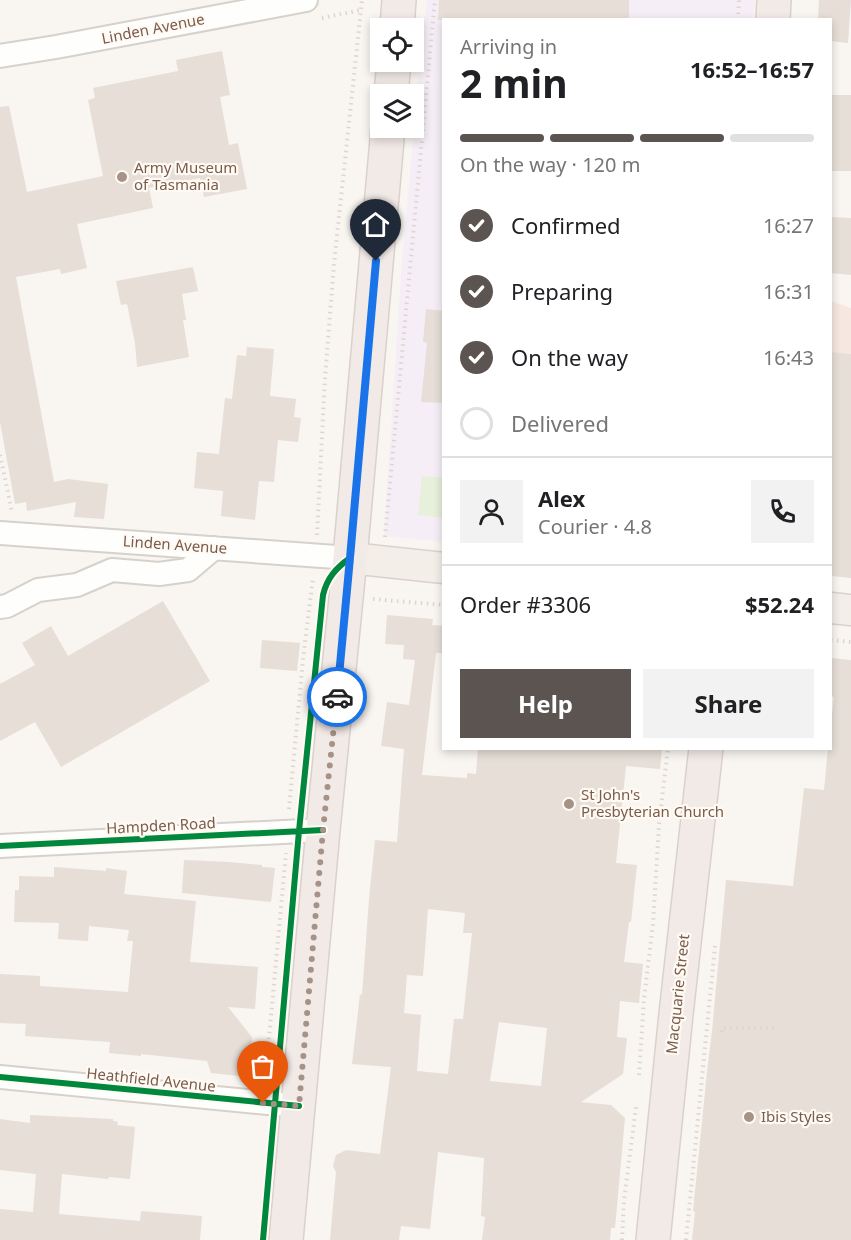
<!DOCTYPE html>
<meta charset="utf-8">
<style>
body{margin:0;font-family:"Noto Sans",sans-serif;background:#f2f2f2;color:#202124;height:100vh;display:flex;flex-direction:column;font-size:22px;white-space:nowrap}
*{box-sizing:border-box;margin:0}
p{font-size:20px;color:#757577}
.icon{flex:none;width:33px;height:33px;fill:none;stroke:currentColor;stroke-width:2;stroke-linecap:round;stroke-linejoin:round}
.map{position:relative;flex:1;overflow:hidden}
.drawer{position:absolute;left:442px;top:18px;width:390px;height:732px;display:flex;flex-direction:column;background:#fff;border-radius:0px;box-shadow:0 3px 9px #0003}
.drawer>*{flex:none}
.buttons{position:absolute;left:370px;top:18px;display:grid;gap:12px}
.buttons a{display:grid;place-items:center;width:54px;height:54px;border-radius:0px;background:#fff;box-shadow:0 3px 9px #0003;font-size:30px}
.pin{position:absolute;display:grid;place-items:center;width:51px;height:51px;color:#fff;margin:-62px -26px;border-radius:50% 50% 50% 0;rotate:-45deg;box-shadow:0 0 6px #0007}
.pin .icon{rotate:45deg}
.courier{position:absolute;display:grid;place-items:center;width:60px;height:60px;margin:-30px;border:4px solid #1a73e8;border-radius:50%;background:#fff;color:#222;box-shadow:0 2px 8px #0007}
.head em{font-style:normal;font-weight:700}
.head div{display:flex;flex-direction:column-reverse}
.head{display:flex;align-items:center;justify-content:space-between;height:102px;padding:0 18px}
h1{font-size:39px;font-weight:700;line-height:45px}
.bar{display:grid;grid-template-columns:repeat(4,1fr);gap:9px 6px;align-content:center;height:72px;padding:0 18px}
.bar i{height:8px;border-radius:4px;background:#e0e0e0}
.bar .current{background:#5c5450}
.bar p{grid-column:span 4}
.line{display:flex;align-items:center;gap:15px;padding:0 18px;border-top:2px solid #e0e0e0}
.line div{flex:1}
.round{display:grid;place-items:center;flex:none;width:63px;height:63px;border-radius:0px;background:#f2f2f2}
ol{padding:0 18px;list-style:none}
li{display:flex;align-items:center;gap:18px;height:66px}
li p{margin-inline-start:auto}
li .icon{padding:6px;border-radius:50%;background:#5c5450;color:#fff;stroke-width:4}
li:last-child{color:#757577}
li i{width:33px;height:33px;border:3px solid #e0e0e0;border-radius:50%}
.action{display:flex;gap:12px;margin-top:auto;padding:12px 18px}
.action a{flex:1;height:69px;border-radius:0px;background:#5c5450;color:#fff;font-size:24px;font-weight:700;line-height:69px;text-align:center}
.action a+a{background:#f2f2f2;color:#202124}
.map>svg:first-child{display:block}
</style>
<div class="map">
<svg width="851" height="1240" viewBox="0 0 851 1240">
<rect width="100%" height="100%" fill="#f9f5f0"/>
<!-- commercial -->
<path fill="#f6e8e1" d="M 831,301 L 851,308 L 851,575 L 831,573 Z"/>
<!-- education -->
<path fill="#f6eef6" d="M 427,0 L 755,0 L 753,19 L 444,20 L 444,542 L 384,536 L 402,260 L 423,29 Z"/>
<!-- green -->
<path fill="#e7f0db" d="M 422,476 L 444,478 L 444,518 L 418,515 Z"/>
<!-- building -->
<path fill="#e6ded7" fill-rule="evenodd" d="M 439,0 L 629,0 L 629,20 L 438,20 Z
M 819,0 L 851,0 L 848,43 L 831,41 L 831,20 L 818,20 Z
M 222,51 L 230,95 L 220,97 L 229,145 L 238,143 L 247,189 L 204,197 L 200,178 L 149,188 L 153,208 L 77,224 L 87,268 L 61,274 L 60,269 L 16,277 L 54,482 L 68,479 L 108,484 L 104,519 L 74,517 L 76,502 L 27,511 L 26,502 L 15,504 L 0,422 L 0,107 L 9,106 L 27,192 L 103,176 L 88,100 L 95,98 L 93,88 L 178,71 L 176,60 Z
M 831,95 L 851,95 L 851,171 L 831,171 Z
M 831,217 L 851,218 L 851,275 L 831,273 Z
M 193,267 L 198,291 L 182,294 L 186,320 L 183,320 L 189,357 L 137,367 L 135,343 L 127,304 L 121,305 L 116,281 Z
M 426,309 L 444,311 L 444,403 L 421,402 L 427,343 L 423,342 Z
M 247,347 L 274,349 L 270,396 L 296,399 L 294,417 L 301,418 L 298,442 L 278,440 L 274,482 L 259,481 L 255,520 L 221,516 L 223,491 L 194,488 L 197,452 L 219,454 L 225,398 L 232,399 L 237,355 L 246,356 Z
M 831,352 L 851,354 L 851,578 L 831,576 Z
M 163,601 L 210,681 L 61,767 L 35,722 L 0,741 L 0,684 L 35,665 L 22,643 L 51,626 L 68,656 Z
M 387,615 L 433,619 L 432,625 L 444,626 L 444,653 L 436,653 L 422,775 L 467,778 L 467,773 L 476,774 L 478,748 L 662,748 L 660,769 L 626,766 L 616,863 L 637,865 L 631,922 L 629,922 L 624,962 L 643,964 L 639,1003 L 620,1001 L 617,1037 L 627,1038 L 623,1074 L 581,1102 L 611,1105 L 625,1118 L 615,1228 L 611,1228 L 610,1240 L 482,1240 L 485,1217 L 481,1216 L 484,1158 L 438,1152 L 430,1229 L 401,1226 L 399,1240 L 330,1240 L 336,1172 L 333,1166 L 336,1155 L 346,1150 L 380,1154 L 391,1067 L 352,1064 L 360,994 L 362,995 L 369,899 L 375,840 L 397,842 L 404,749 L 381,746 L 387,702 L 409,705 L 415,660 L 403,659 L 404,645 L 385,644 ZM 428,909 L 465,913 L 463,933 L 472,933 L 463,1019 L 454,1019 L 448,1074 L 417,1071 L 421,1015 L 404,1013 L 407,975 L 423,976 ZM 499,1022 L 547,1028 L 541,1086 L 490,1081 Z
M 262,640 L 300,643 L 297,671 L 260,668 Z
M 831,658 L 851,660 L 851,1240 L 692,1240 L 695,1212 L 693,1211 L 707,1072 L 712,1031 L 726,880 L 793,886 L 804,788 L 824,790 L 828,748 L 831,748 L 831,723 L 834,697 L 831,696 Z
M 184,860 L 229,862 L 262,865 L 262,867 L 275,868 L 271,902 L 182,893 Z
M 54,867 L 106,871 L 106,868 L 127,871 L 124,894 L 196,901 L 190,962 L 258,967 L 255,1009 L 228,1007 L 252,1037 L 249,1077 L 211,1073 L 207,1061 L 141,1054 L 141,1056 L 109,1053 L 110,1042 L 25,1036 L 26,1024 L 0,1023 L 0,974 L 40,976 L 40,986 L 128,992 L 133,941 L 127,941 L 129,930 L 89,926 L 88,941 L 58,939 L 59,923 L 14,922 L 15,890 L 19,890 L 19,876 L 54,877 Z
M 30,1115 L 113,1119 L 113,1121 L 118,1122 L 117,1125 L 135,1127 L 130,1179 L 109,1177 L 108,1179 L 62,1174 L 59,1214 L 140,1221 L 141,1211 L 202,1216 L 200,1240 L 0,1240 L 0,1209 L 33,1212 L 36,1174 L 0,1170 L 0,1119 L 30,1123 Z"/>
<g fill="none" stroke-linecap="round" stroke-linejoin="round">
<defs>
<path id="minor" d="M 0,56 L 56,47 L 306,0
M 0,533 L 350,558
M 0,607 L 7,606 L 38,590 L 77,585 L 112,570 L 159,574 L 188,570 L 214,548
M 0,846 L 323,830
M 0,1077 L 299,1106"/>
<path id="major" d="M 350,558 L 444,568
M 831,608 L 851,610"/>
<path id="highway" d="M 773,20 L 774,0
M 397,28 L 399,0
M 391,94 L 394,62
M 286,1240 L 323,830 L 350,558 L 388,128
M 653,1240 L 676,1014 L 706,748"/>
</defs>
<!-- minor casing -->
<use href="#minor" stroke="#d7d1cb" stroke-width="26"/>
<!-- major casing -->
<use href="#major" stroke="#dad1cc" stroke-width="33"/>
<!-- highway casing -->
<use href="#highway" stroke="#dad1cc" stroke-width="36"/>
<!-- path -->
<path stroke="#dcd5d0" stroke-width="4" stroke-dasharray="1.5 4.5" stroke-linecap="butt" d="M 322,18 L 361,10
M 738,20 L 739,0
M 0,455 L 12,512
M 317,535 L 325,378 L 334,264 L 362,0
M 385,537 L 435,0
M 373,599 L 444,605
M 831,640 L 851,642
M 289,809 L 303,659 L 313,578
M 722,1032 L 722,1028 L 778,1028
M 639,1075 L 644,999 L 653,924 L 659,825 L 668,748
M 265,1081 L 286,853
M 622,1240 L 624,1201 L 636,1107
M 686,1240 L 715,946"/>
<!-- minor -->
<use href="#minor" stroke="#fefefd" stroke-width="22"/>
<!-- major -->
<use href="#major" stroke="#f3eee8" stroke-width="30"/>
<!-- highway -->
<use href="#highway" stroke="#f2eae7" stroke-width="33"/>
<defs>
<path id="cycleway" d="M 0,846 L 323,830
M 0,1077 L 299,1106
M 263,1240 L 299,831 L 323,595 C 327,578 336,568 350,558"/>
</defs>
<!-- cycleway casing -->
<use href="#cycleway" stroke="#fffaf3" stroke-width="10"/>
<!-- cycleway -->
<use href="#cycleway" stroke="#00873e" stroke-width="6"/>
</g>
<g fill="none" stroke-linecap="round" stroke-linejoin="round">
<!-- done -->
<path stroke="#a69286" stroke-width="6" stroke-dasharray="0 10.8" d="M 263,1103 L 299,1106 L 323,830 L 337,697"/>
<!-- route -->
<path stroke="#1a73e8" stroke-width="8" d="M 337,697 L 350,558 L 376,261"/>
</g>
<!-- markers -->
<g fill="#a69286" stroke="#fffaf3" stroke-width="2">
<circle cx="122" cy="177" r="6"/>
<circle cx="569" cy="804" r="6"/>
<circle cx="749" cy="1117" r="6"/>
</g>
<g text-anchor="middle" stroke-width="4.5" stroke-linejoin="round" paint-order="stroke">
<!-- street labels -->
<g font-size="15" fill="#7a5c4d" stroke="#fffaf3">
<text transform="translate(153 29) rotate(-11)" y="5">Linden Avenue</text>
<text transform="translate(175 545) rotate(4)" y="5">Linden Avenue</text>
<text transform="translate(161 826) rotate(-3)" y="5">Hampden Road</text>
<text transform="translate(678 994) rotate(-84)" y="5">Macquarie Street</text>
<text transform="translate(151 1080) rotate(6)" y="5">Heathfield Avenue</text>
</g>
<!-- poi labels -->
<g font-size="15" fill="#7a5c4d" stroke="#fffaf3" text-anchor="start">
<text x="134" y="173">Army Museum<tspan x="134" dy="17">of Tasmania</tspan></text>
<text x="581" y="800">St John's<tspan x="581" dy="17">Presbyterian Church</tspan></text>
<text x="761" y="1122">Ibis Styles</text>
</g>
</g>
</svg>
<div class="buttons">
<a><svg class="icon" aria-label="locate" viewBox="0 0 24 24"><circle cx="12" cy="12" r="6"/><path d="M12 2v4M12 18v4M2 12h4M18 12h4"/></svg></a>
<a><svg class="icon" aria-label="layers" viewBox="0 0 24 24"><path d="M12 4l9 5-9 5-9-5zM3 14l9 5 9-5"/></svg></a>
</div>
<div class="pin" style="left:263px;top:1103px;background:#ea580c"><svg class="icon" aria-label="bag" viewBox="0 0 24 24"><path d="M5 8h14l-1 12H6zM9 8a3 3 0 0 1 6 0"/></svg></div>
<div class="pin" style="left:376px;top:261px;background:#1f2937"><svg class="icon" aria-label="home" viewBox="0 0 24 24"><path d="M3 11l9-7 9 7M6 9v11h12V9"/></svg></div>
<div class="courier" style="left:337px;top:697px"><svg class="icon" aria-label="car" viewBox="0 0 24 24"><path d="M5 17H2v-5l4-1 3-4h7l3 4 3 1v5h-3M9 17h6M6 11h13"/><circle cx="7" cy="17" r="2"/><circle cx="17" cy="17" r="2"/></svg></div>
<section class="drawer">
<div class="head"><div><h1>2 min</h1><p>Arriving in</p></div><em>16:52–16:57</em></div>
<div class="bar"><i class="current"></i><i class="current"></i><i class="current"></i><i></i><p>On the way · 120 m</p></div>
<ol>
<li><svg class="icon" aria-label="check" viewBox="0 0 24 24"><path d="M5 12l5 5 9-10"/></svg>Confirmed<p>16:27</p></li>
<li><svg class="icon" aria-label="check" viewBox="0 0 24 24"><path d="M5 12l5 5 9-10"/></svg>Preparing<p>16:31</p></li>
<li><svg class="icon" aria-label="check" viewBox="0 0 24 24"><path d="M5 12l5 5 9-10"/></svg>On the way<p>16:43</p></li>
<li><i></i>Delivered</li>
</ol>
<div class="line" style="height:108px"><a class="round"><svg class="icon" aria-label="person" viewBox="0 0 24 24"><circle cx="12" cy="8" r="4"/><path d="M4 21q1-7 8-7t8 7"/></svg></a><div><b>Alex</b><p>Courier · 4.8</p></div><a class="round"><svg class="icon" aria-label="phone" viewBox="0 0 24 24"><path d="M5 4h4l2 5-3 2q2 4 5 5l2-3 5 2v4C11 20 4 13 5 4z"/></svg></a></div>
<div class="line" style="height:78px"><div>Order #3306</div><b>$52.24</b></div>
<div class="action"><a>Help</a><a>Share</a></div>
</section>
</div>
